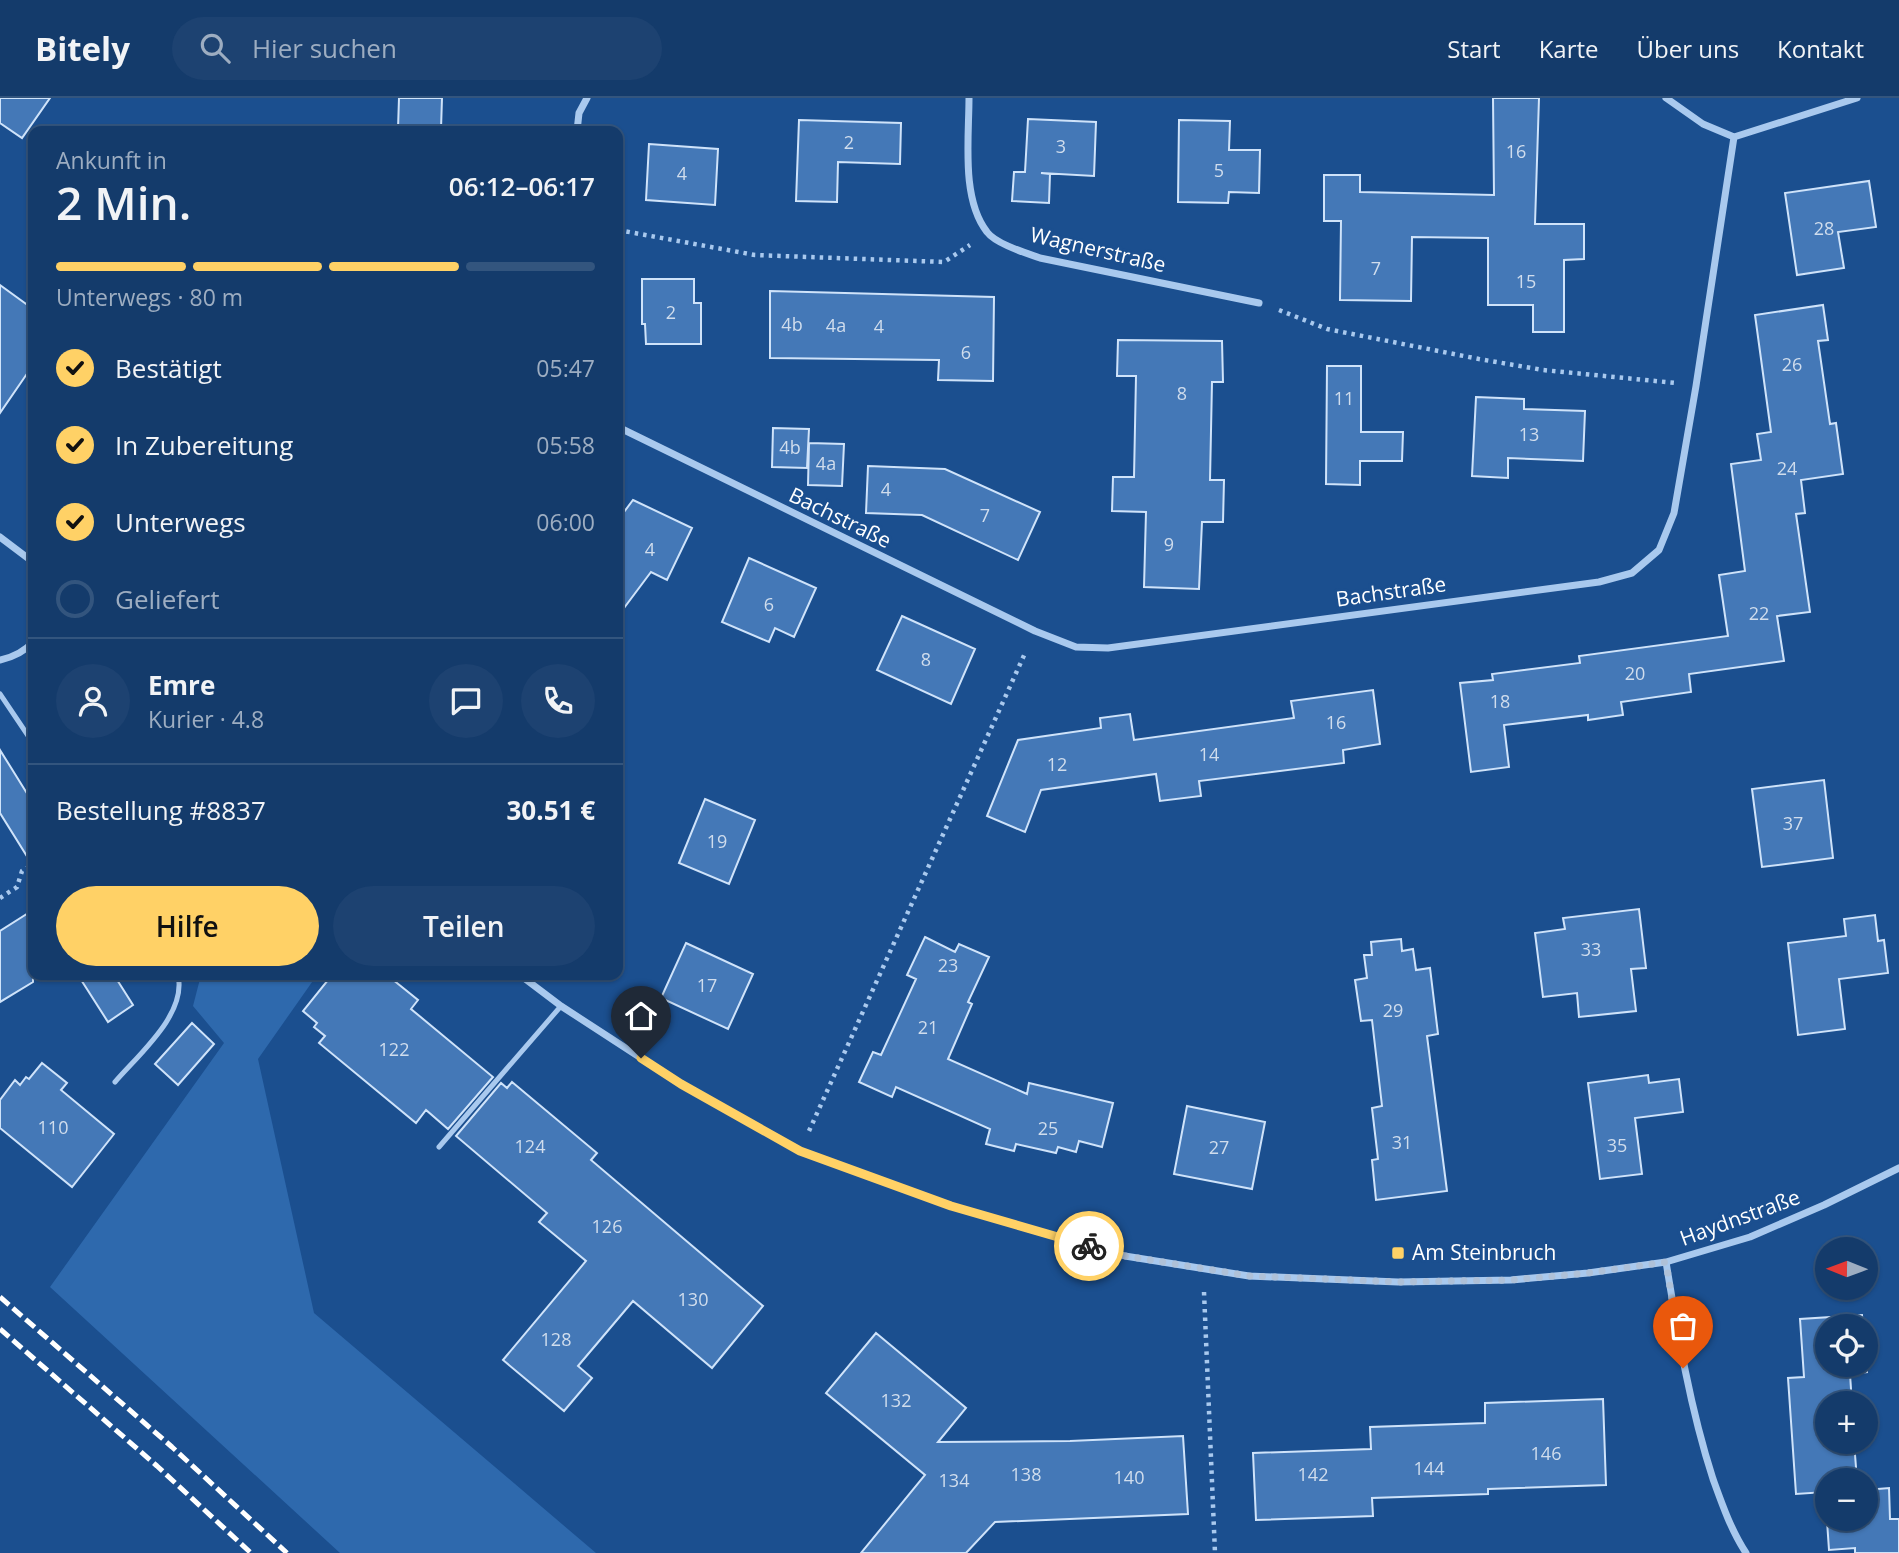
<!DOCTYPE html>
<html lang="de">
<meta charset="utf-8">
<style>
body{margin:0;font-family:"Open Sans",sans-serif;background:#1d4271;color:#f1f3f6;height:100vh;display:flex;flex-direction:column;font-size:26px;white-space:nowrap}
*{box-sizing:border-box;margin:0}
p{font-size:23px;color:#9dadc1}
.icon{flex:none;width:38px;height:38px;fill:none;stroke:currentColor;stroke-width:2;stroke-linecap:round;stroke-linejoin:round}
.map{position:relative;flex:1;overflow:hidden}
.drawer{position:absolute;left:28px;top:28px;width:595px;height:854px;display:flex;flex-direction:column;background:#143b6b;border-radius:14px;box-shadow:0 2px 5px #0004,0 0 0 2px #33557e}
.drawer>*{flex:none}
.needle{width:46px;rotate:271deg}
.buttons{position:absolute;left:1815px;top:1139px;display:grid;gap:14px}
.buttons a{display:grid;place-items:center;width:63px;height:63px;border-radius:50%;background:#143b6b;box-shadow:0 2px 5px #0004,0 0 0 2px #33557e;font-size:35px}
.pin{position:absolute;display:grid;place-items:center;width:60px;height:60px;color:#fff;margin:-72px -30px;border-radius:50% 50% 50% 0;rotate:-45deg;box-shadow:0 0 7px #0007}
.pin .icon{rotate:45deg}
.courier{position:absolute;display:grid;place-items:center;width:70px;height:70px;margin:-35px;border:5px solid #ffd166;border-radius:50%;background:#fff;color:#222;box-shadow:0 2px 9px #0007}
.head em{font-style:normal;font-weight:600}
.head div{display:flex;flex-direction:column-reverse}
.head{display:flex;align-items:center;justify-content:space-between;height:119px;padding:0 28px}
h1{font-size:46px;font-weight:600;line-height:52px}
.bar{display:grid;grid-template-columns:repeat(4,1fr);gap:10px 7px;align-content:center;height:84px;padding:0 28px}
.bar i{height:9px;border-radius:5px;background:#33557e}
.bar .active{background:#ffd166}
.bar p{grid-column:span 4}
.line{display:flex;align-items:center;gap:18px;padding:0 28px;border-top:2px solid #33557e}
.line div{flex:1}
.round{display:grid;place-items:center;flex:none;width:74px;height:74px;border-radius:37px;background:#1d4271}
ol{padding:0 28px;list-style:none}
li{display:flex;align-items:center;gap:21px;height:77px}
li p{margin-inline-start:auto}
li .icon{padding:7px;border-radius:50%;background:#ffd166;color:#111;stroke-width:4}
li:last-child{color:#9dadc1}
li i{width:38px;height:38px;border:4px solid #33557e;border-radius:50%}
.action{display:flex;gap:14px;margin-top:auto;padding:14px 28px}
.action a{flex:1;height:80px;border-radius:42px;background:#ffd166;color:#111;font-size:28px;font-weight:600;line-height:80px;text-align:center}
.action a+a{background:#1d4271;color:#f1f3f6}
header{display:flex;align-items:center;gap:42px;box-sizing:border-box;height:98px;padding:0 35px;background:#143b6b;border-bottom:2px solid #33557e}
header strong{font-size:33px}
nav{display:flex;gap:38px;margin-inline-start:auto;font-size:24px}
.search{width:490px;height:63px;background:#1d4271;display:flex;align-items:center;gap:18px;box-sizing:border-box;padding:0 24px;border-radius:38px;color:#9dadc1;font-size:26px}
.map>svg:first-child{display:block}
</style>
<header>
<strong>Bitely</strong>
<div class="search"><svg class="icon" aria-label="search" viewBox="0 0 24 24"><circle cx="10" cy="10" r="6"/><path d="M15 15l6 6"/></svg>Hier suchen</div>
<nav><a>Start</a><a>Karte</a><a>Über uns</a><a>Kontakt</a></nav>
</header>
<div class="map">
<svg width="1899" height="1455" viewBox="0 0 1899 1455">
<rect width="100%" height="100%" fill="#1b4f8f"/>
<!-- green -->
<path fill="#2e69ad" d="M 201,877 L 317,877 L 258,961 L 314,1215 L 596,1455 L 340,1455 L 50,1189 L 224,945 L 193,908 Z"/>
<!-- building -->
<path fill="#4478b7" stroke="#cfe3fa" stroke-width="2" d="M 0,0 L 50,0 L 22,40 L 0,25 Z
M 399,0 L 442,0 L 441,31 L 398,31 Z
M 1493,0 L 1539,0 L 1535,126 L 1584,126 L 1584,161 L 1564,162 L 1564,234 L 1533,234 L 1533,207 L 1488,207 L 1488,140 L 1412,139 L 1411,203 L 1340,202 L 1341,123 L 1324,123 L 1324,77 L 1360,77 L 1360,94 L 1494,97 Z
M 1028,21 L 1096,24 L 1094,78 L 1041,75 L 1050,76 L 1049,105 L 1012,103 L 1014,74 L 1025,74 Z
M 799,22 L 901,25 L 900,66 L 838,64 L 837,104 L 796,103 Z
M 1179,22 L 1230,23 L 1229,52 L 1260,52 L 1259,95 L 1229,94 L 1228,105 L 1178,104 Z
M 649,46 L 718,51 L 715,107 L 646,102 Z
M 1869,83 L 1876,129 L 1838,134 L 1844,170 L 1797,177 L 1785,95 Z
M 642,181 L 694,181 L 694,205 L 701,205 L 701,246 L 646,246 L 645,226 L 642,226 Z
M 0,187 L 33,211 L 33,267 L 0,315 Z
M 770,193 L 994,199 L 993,283 L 938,282 L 939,262 L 770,260 Z
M 1823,207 L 1828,242 L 1818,243 L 1830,326 L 1836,325 L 1843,376 L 1801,382 L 1805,415 L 1796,416 L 1810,514 L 1777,518 L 1784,563 L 1689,576 L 1691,594 L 1621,604 L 1623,617 L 1588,622 L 1588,617 L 1504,627 L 1509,669 L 1471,674 L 1460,585 L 1493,582 L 1492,576 L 1580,565 L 1579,558 L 1728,538 L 1719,477 L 1745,473 L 1731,366 L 1761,362 L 1757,336 L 1771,334 L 1755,217 Z
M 1118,242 L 1222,243 L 1223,284 L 1212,284 L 1210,382 L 1224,382 L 1223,424 L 1202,424 L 1199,491 L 1144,489 L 1146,414 L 1112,413 L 1113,379 L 1134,379 L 1136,278 L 1117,278 Z
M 1327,268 L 1361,268 L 1361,334 L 1403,334 L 1402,363 L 1360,363 L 1360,387 L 1326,386 Z
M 1476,299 L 1524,301 L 1524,311 L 1585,313 L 1583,363 L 1508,360 L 1508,380 L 1472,378 Z
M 773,330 L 809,331 L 807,370 L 772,369 Z
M 809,345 L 844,346 L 842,388 L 808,387 Z
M 868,368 L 945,371 L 1040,414 L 1018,462 L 922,417 L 866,415 Z
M 633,402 L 692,430 L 667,482 L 651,474 L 618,518 L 618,422 Z
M 749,460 L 816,490 L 794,539 L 775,530 L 769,544 L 722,524 Z
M 902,518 L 975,551 L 951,606 L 877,572 Z
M 1373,592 L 1380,646 L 1343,652 L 1344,665 L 1199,683 L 1201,698 L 1160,703 L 1156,676 L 1041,692 L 1025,734 L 987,718 L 1018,642 L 1101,630 L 1100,620 L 1130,616 L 1134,642 L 1294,620 L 1291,603 Z
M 0,652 L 33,705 L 33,768 L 0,715 Z
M 1824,682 L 1833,760 L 1762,769 L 1752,691 Z
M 705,701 L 755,722 L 729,786 L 679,765 Z
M 1639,811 L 1646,870 L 1631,871 L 1636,913 L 1579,919 L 1577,895 L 1543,899 L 1535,835 L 1565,831 L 1563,820 Z
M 33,812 L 33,884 L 0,904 L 0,833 Z
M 1875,817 L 1878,843 L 1884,842 L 1888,875 L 1839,881 L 1845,931 L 1798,937 L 1788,845 L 1846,838 L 1844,821 Z
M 925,839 L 955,854 L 959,846 L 989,859 L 968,904 L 972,906 L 948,961 L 1027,996 L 1029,985 L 1113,1005 L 1102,1049 L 1079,1043 L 1076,1054 L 1058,1049 L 1056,1055 L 1016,1046 L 1014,1053 L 986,1046 L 990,1031 L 896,989 L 892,999 L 859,984 L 873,954 L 881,957 L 916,881 L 907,877 Z
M 1401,841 L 1402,853 L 1413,851 L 1416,872 L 1430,870 L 1438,936 L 1427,938 L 1447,1093 L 1376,1102 L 1372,1062 L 1378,1061 L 1372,1010 L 1382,1008 L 1372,922 L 1361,923 L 1355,882 L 1367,880 L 1364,857 L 1372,857 L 1371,844 Z
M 686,845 L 753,876 L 728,931 L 661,900 Z
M 78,877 L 114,877 L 133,907 L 108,924 Z
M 332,877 L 387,877 L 418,902 L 411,911 L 493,979 L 448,1031 L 426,1012 L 416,1025 L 319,945 L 325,938 L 314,929 L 317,925 L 303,913 Z
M 192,925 L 214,946 L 178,987 L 155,966 Z
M 42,965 L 67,985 L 61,992 L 114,1036 L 72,1089 L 0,1030 L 0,1002 L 15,982 L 20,987 L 26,979 L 29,981 Z
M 1648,977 L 1649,985 L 1679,981 L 1683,1014 L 1635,1020 L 1642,1076 L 1600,1081 L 1588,985 Z
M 512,984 L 597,1055 L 591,1062 L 763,1208 L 712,1270 L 633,1203 L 578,1268 L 592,1280 L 564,1313 L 503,1262 L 586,1163 L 539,1124 L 547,1115 L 456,1038 L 501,985 L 507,990 Z
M 1187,1008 L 1265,1024 L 1252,1091 L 1174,1076 Z
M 1862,1217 L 1863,1228 L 1827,1228 L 1827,1267 L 1866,1267 L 1866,1260 L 1867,1274 L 1850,1276 L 1852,1306 L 1827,1306 L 1827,1344 L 1854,1344 L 1857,1382 L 1827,1382 L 1827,1421 L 1866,1421 L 1866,1392 L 1889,1390 L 1890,1421 L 1899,1421 L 1899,1455 L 1855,1455 L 1855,1450 L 1829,1452 L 1825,1394 L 1796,1396 L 1788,1280 L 1804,1279 L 1800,1221 Z
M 876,1235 L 966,1310 L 938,1344 L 1070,1343 L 1183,1338 L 1188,1416 L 995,1424 L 966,1455 L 861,1455 L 925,1377 L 826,1295 Z
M 1603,1301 L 1606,1387 L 1488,1391 L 1488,1396 L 1372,1400 L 1373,1418 L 1256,1422 L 1253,1355 L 1371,1351 L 1370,1329 L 1485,1325 L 1485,1305 Z"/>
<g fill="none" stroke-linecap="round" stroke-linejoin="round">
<!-- path -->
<path stroke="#a9c9ee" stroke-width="4.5" stroke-dasharray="3.5 5" stroke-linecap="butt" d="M 618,132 L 755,157 L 944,164 L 970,147
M 1279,212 L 1327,231 L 1479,261 L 1543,272 L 1676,285
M 0,800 L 17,789 L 22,773 L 33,766
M 809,1033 L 1026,553
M 1204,1194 L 1215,1455"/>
<!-- lane -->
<path stroke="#a9c9ee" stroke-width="5" d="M 0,596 L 33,645
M 115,984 C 139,956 187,916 178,877
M 439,1049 L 561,908"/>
<!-- street -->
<path stroke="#a9c9ee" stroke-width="7" d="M 969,0 C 969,40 961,101 987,134 C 996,146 1026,155 1040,160 L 1259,205
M 1666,0 L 1703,26 L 1734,39
M 577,33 L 579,15 L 587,0
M 1734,39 L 1857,0
M 618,329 L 1035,533 L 1076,549 L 1108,550 L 1599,484 L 1632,475 L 1659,452 L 1674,415 L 1696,288 L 1734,39
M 0,439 L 33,464
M 0,562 C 14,559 24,554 33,544
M 520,877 L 561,908 L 681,986 L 800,1053 L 951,1108 L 1043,1135 L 1125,1158 L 1249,1178 L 1398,1184 L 1511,1182 L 1588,1175 L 1666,1164 L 1750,1139 L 1824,1107 L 1899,1070
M 1666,1164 C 1678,1237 1690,1310 1713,1381 C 1722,1406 1731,1432 1746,1455"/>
<!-- rail -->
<path stroke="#fff" stroke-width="5" stroke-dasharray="12 5" stroke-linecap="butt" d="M 0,1199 L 172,1349 L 287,1455
M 0,1231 L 157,1368 L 251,1455"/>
</g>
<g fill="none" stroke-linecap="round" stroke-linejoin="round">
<!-- done -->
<path stroke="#afc1d8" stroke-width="7" stroke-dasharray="0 12.6" d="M 1089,1148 L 1125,1158 L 1250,1178 L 1398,1184 L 1511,1182 L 1588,1175 L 1666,1164 L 1683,1270"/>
<!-- route -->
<path stroke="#ffd166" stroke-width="9" d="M 641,960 L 681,986 L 800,1053 L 951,1108 L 1089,1148"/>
</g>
<!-- markers -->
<rect fill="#ffd166" stroke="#1b4f8f" stroke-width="2.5" x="1391" y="1148" width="14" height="14" rx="3.5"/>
<g text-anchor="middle" stroke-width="6" stroke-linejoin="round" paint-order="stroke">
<!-- number labels -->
<g font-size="18" fill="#d0dded">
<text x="849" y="51">2</text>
<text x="1061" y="55">3</text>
<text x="1516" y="60">16</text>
<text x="1219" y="79">5</text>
<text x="682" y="82">4</text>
<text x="1824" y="137">28</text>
<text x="1376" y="177">7</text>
<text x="1526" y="190">15</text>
<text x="671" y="221">2</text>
<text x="792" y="233">4b</text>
<text x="836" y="234">4a</text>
<text x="879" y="235">4</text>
<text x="966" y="261">6</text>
<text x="1792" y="273">26</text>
<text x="1182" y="302">8</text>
<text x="1344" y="307">11</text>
<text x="1529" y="343">13</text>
<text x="790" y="356">4b</text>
<text x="826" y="372">4a</text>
<text x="1787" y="377">24</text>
<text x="886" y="398">4</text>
<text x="985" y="424">7</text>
<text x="1169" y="453">9</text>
<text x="650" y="458">4</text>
<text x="769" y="513">6</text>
<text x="1759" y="522">22</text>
<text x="926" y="568">8</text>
<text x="1635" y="582">20</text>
<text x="1500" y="610">18</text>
<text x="1336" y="631">16</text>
<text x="1209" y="663">14</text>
<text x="1057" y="673">12</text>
<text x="1793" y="732">37</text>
<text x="717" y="750">19</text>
<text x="1591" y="858">33</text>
<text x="948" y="874">23</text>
<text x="707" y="894">17</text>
<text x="1393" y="919">29</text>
<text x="928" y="936">21</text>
<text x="394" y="958">122</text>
<text x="53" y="1036">110</text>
<text x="1048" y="1037">25</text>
<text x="1402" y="1051">31</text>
<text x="1617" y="1054">35</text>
<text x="530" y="1055">124</text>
<text x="1219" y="1056">27</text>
<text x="607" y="1135">126</text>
<text x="693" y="1208">130</text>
<text x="556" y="1248">128</text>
<text x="896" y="1309">132</text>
<text x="1546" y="1362">146</text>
<text x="1429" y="1377">144</text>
<text x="1026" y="1383">138</text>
<text x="1313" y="1383">142</text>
<text x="1129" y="1386">140</text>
<text x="954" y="1389">134</text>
</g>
<!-- street labels -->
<g font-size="21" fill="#fff" stroke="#1b4f8f">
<text transform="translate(1098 152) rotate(13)" y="7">Wagnerstraße</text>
<text transform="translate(840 420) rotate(26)" y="7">Bachstraße</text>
<text transform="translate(1391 494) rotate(-8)" y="7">Bachstraße</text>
<text transform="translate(1740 1120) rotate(-20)" y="7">Haydnstraße</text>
</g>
<!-- poi labels -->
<g font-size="21" fill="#fff" stroke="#1b4f8f" text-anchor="start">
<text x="1412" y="1162">Am Steinbruch</text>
</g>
</g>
</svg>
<div class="buttons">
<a><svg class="needle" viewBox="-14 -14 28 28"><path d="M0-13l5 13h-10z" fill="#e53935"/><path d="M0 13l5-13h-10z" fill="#9dadc1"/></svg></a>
<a><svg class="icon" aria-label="locate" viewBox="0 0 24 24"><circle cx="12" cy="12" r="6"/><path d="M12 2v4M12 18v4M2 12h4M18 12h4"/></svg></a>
<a>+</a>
<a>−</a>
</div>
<div class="pin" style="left:1683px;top:1270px;background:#ea580c"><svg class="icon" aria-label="bag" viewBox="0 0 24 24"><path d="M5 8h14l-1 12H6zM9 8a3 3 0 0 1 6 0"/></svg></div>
<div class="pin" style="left:641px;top:960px;background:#1f2937"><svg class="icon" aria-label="home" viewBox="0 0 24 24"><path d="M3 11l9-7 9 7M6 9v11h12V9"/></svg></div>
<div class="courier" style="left:1089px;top:1148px"><svg class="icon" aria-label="bike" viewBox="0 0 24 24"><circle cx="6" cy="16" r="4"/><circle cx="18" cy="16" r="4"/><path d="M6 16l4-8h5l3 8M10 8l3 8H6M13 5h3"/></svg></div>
<section class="drawer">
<div class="head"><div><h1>2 Min.</h1><p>Ankunft in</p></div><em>06:12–06:17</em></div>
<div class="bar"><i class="active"></i><i class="active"></i><i class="active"></i><i></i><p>Unterwegs · 80 m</p></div>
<ol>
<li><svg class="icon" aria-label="check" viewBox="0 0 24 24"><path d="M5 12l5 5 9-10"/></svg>Bestätigt<p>05:47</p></li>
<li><svg class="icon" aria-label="check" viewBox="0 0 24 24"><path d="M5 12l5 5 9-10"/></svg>In Zubereitung<p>05:58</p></li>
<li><svg class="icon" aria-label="check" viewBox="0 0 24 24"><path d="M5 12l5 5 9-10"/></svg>Unterwegs<p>06:00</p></li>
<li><i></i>Geliefert</li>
</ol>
<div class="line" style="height:126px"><a class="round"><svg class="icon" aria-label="person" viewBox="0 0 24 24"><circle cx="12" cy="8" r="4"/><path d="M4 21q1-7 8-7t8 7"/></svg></a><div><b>Emre</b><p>Kurier · 4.8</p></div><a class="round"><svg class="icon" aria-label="chat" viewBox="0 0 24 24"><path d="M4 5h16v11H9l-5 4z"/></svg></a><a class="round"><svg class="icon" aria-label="phone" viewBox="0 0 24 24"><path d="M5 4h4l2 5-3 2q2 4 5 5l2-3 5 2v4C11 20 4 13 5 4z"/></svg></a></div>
<div class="line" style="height:91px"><div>Bestellung #8837</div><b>30.51 €</b></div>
<div class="action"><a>Hilfe</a><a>Teilen</a></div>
</section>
</div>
